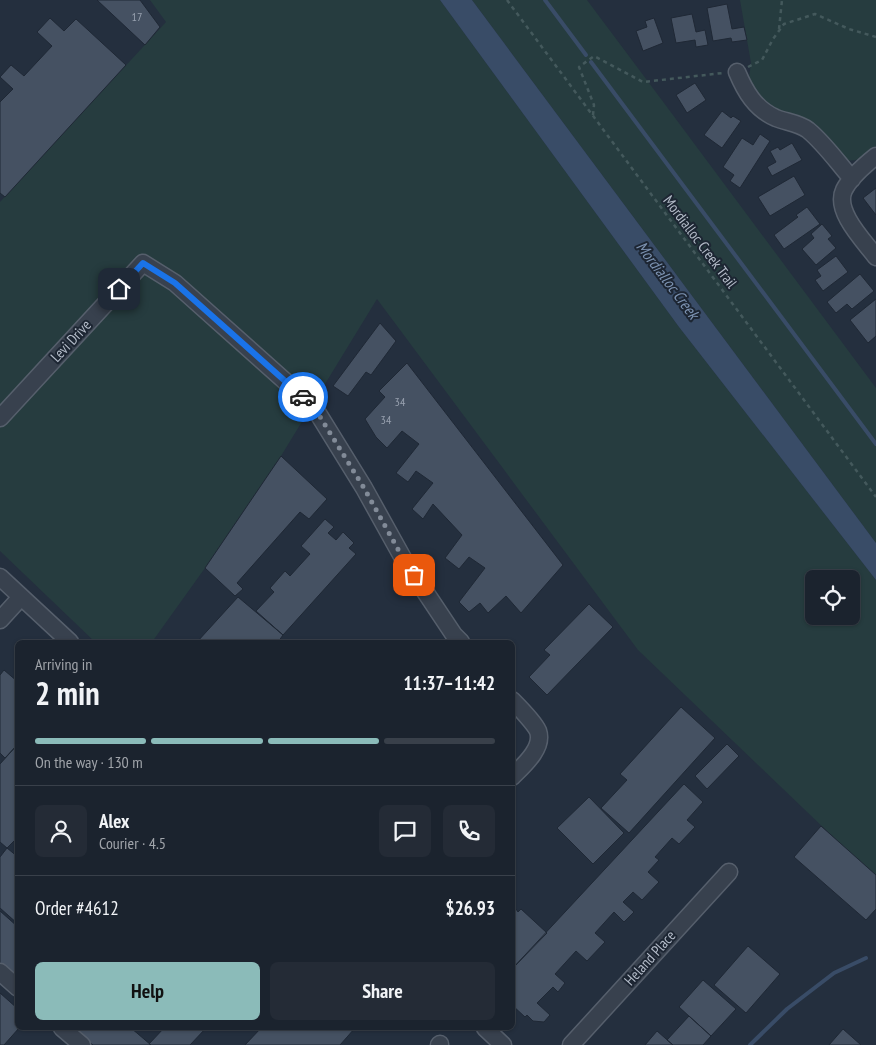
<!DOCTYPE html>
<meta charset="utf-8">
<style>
body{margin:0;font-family:"PT Sans Narrow",sans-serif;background:#242b36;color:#f1f3f6;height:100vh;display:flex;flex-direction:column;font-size:19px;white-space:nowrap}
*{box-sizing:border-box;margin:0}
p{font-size:16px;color:#a0a4aa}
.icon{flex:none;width:28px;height:28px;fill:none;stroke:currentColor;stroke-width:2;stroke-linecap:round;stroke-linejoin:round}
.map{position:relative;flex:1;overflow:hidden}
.sheet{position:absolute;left:15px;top:640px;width:500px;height:390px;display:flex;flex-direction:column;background:#1b232e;border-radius:8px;box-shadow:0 1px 4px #0004,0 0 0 1px #39404a}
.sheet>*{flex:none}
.buttons{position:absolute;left:805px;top:570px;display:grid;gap:10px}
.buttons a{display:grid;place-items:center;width:55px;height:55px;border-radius:8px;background:#1b232e;box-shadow:0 1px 4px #0004,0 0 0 1px #39404a;font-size:25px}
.pin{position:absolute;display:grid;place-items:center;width:42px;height:42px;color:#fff;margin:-21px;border-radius:10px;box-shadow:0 2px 8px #0006}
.courier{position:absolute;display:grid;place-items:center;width:50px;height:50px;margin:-25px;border:4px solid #1a73e8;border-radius:50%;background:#fff;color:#222;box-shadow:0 1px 6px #0007}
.head em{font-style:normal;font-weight:800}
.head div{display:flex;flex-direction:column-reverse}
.head{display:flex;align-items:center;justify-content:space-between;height:85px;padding:0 20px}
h1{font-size:32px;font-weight:800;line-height:38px}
.bar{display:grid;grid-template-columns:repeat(4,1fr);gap:8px 5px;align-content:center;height:60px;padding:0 20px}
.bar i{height:6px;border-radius:4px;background:#39404a}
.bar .current{background:#8bbbb9}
.bar p{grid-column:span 4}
.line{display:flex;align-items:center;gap:12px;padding:0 20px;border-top:1px solid #39404a}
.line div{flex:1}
.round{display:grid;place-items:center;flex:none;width:52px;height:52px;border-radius:8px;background:#242b36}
.cta{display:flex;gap:10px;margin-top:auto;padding:10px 20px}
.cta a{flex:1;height:58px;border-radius:8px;background:#8bbbb9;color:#111;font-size:20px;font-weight:800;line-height:58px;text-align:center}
.cta a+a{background:#242b36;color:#f1f3f6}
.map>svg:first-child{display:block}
</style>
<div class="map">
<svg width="876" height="1045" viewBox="0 0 876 1045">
<rect width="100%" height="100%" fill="#242f3e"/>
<!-- green -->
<path fill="#263c3f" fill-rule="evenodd" d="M 150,0 L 440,0 L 679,327 L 876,580 L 876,878 L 638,650 L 377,299 L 281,456 L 205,568 L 152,642 L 95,642 L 0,551 L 0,202 L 166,22 ZM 814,579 L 851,579 L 851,616 L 814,616 Z
M 472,0 L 587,0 L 664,103 L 876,388 L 876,543 Z
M 740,0 L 876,0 L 876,146 C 866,154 859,163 846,160 L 771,108 L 754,93 L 749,78 L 751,63 Z"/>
<!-- water -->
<path fill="#394c67" d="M 440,0 L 472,0 L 876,543 L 876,580 L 679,327 Z"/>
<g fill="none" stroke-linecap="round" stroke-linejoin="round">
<!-- stream -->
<path stroke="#394c67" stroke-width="4" d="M 545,0 L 586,55
M 591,62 L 876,444
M 750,1045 L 787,1009 L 834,973 L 866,958"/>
</g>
<!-- building -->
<path fill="#455162" stroke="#1f2835" d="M 97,0 L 140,0 L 160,27 L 145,45 Z
M 727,4 L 732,29 L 744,27 L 747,40 L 732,42 L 731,38 L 713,41 L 707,8 Z
M 692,14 L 696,32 L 705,30 L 708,45 L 696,47 L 695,40 L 676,43 L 671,18 Z
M 50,18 L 64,31 L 76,19 L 126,65 L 5,197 L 0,193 L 0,102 L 13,89 L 0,77 L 11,65 L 24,76 L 52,46 L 37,32 Z
M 654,18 L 663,43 L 643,51 L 636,31 L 647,27 L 645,21 Z
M 695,83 L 706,100 L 687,113 L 676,95 Z
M 722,111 L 731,118 L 733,116 L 741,121 L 722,148 L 704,135 Z
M 760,134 L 770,141 L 740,188 L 730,181 L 734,175 L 723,167 L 742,138 L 753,145 Z
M 792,143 L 802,160 L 772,176 L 767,167 L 776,162 L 770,151 L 778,147 L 780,150 Z
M 794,176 L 805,195 L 770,216 L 758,197 Z
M 876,188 L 876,215 L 863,198 Z
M 807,207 L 820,224 L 784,249 L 774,235 L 798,217 L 796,215 Z
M 822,224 L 832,236 L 828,239 L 836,248 L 816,265 L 802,249 L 814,238 L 811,234 Z
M 836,256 L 848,272 L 823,291 L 815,280 L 821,276 L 817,270 Z
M 860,274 L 874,291 L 852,309 L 847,304 L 836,313 L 827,302 Z
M 876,299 L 876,336 L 868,343 L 850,320 Z
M 380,323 L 396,341 L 371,375 L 366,372 L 348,396 L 333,386 Z
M 407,363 L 563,565 L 521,613 L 506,596 L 488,613 L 480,603 L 469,612 L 459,602 L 485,568 L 469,557 L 459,569 L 445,558 L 462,535 L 433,504 L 423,519 L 412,509 L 433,483 L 416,471 L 408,482 L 396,473 L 419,444 L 402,431 L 387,448 L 376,437 L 365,419 L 385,397 L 379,391 Z
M 281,456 L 327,499 L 309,519 L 300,512 L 237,583 L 243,589 L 235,596 L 205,568 Z
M 325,519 L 334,527 L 328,533 L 336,540 L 343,532 L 354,543 L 349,548 L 356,554 L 283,635 L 256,611 L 274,592 L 270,588 L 285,571 L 290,576 L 310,554 L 301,546 Z
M 238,597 L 283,635 L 278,642 L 197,642 Z
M 589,604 L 613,627 L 547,695 L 529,677 L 550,655 L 544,650 Z
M 4,670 L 18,682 L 18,744 L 5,758 L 0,753 L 0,675 Z
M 681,707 L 715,738 L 629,833 L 601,808 L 627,780 L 620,774 Z
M 18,744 L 18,837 L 7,848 L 0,842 L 0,764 Z
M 727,744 L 739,756 L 707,789 L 695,776 Z
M 684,784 L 703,802 L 687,820 L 695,827 L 679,844 L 672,838 L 655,857 L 659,860 L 648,872 L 659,882 L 642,900 L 633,892 L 623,902 L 634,912 L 624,922 L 614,912 L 595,933 L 605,942 L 587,961 L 576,951 L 555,974 L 565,983 L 558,992 L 553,987 L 537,1003 L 550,1015 L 544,1022 L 533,1021 L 527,1015 L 525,1017 L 512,1005 L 512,969 Z
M 589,797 L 624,833 L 593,864 L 557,828 Z
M 821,826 L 876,875 L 876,909 L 866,920 L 794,857 Z
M 7,848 L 18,857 L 18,924 L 0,908 L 0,857 Z
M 516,909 L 518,912 L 521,909 L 547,933 L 512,969 L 512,913 Z
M 0,911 L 18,927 L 18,979 L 0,963 Z
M 748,946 L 780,974 L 746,1013 L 714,985 Z
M 703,980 L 736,1009 L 711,1036 L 679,1007 Z
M 0,993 L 18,1009 L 18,1028 L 19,1028 L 4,1045 L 0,1045 Z
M 689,1016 L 711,1036 L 703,1045 L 673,1045 L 667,1040 Z
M 73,1028 L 131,1028 L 151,1045 L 93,1045 Z
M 164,1028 L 206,1028 L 190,1045 L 151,1045 L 149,1044 Z
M 261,1028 L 355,1028 L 340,1045 L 245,1045 Z
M 843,1029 L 861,1045 L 829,1045 Z
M 657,1031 L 673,1045 L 645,1045 Z"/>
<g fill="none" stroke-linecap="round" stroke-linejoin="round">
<defs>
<path id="minor" d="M 737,72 C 745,91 755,109 776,118 C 786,122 799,123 808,130 C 825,144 838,163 852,179
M 876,156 C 866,164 850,178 844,190 C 834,211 864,241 876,257
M 0,418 L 143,263 L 175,283 L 314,407 L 364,488 L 404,560 L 454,635 L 461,642
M 0,577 L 70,642
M 0,620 L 21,597
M 512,700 C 518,706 535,724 538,731 C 544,748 523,766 512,777
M 0,972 L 18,988
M 62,1028 L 82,1045
M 485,1028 L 503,1045
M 439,1045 L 440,1044
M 571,1045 L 729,872"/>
</defs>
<!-- minor casing -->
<use href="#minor" stroke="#565f6c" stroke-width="19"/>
<!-- path -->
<path stroke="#44595c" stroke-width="2.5" stroke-dasharray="4 4" stroke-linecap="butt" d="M 507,0 L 876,497
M 779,29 L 782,0
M 748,67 L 762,60 L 773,39 L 784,24 L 815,14 L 849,29 L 876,37
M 593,115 L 594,105 L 579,67 L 594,56 L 643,82 L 723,73"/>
<!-- minor -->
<use href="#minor" stroke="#38414e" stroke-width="16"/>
</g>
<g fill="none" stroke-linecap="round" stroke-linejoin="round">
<!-- done -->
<path stroke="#828b98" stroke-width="5" stroke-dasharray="0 9" d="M 303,397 L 314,407 L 364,488 L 404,560 L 414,575"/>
<!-- route -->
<path stroke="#1a73e8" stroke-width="6" d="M 119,289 L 143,263 L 175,283 L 303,397"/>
</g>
<g text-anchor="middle" stroke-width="4" stroke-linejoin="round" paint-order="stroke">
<!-- number labels -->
<g font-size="12" fill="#98a1af">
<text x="137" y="21">17</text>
<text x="400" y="406">34</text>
<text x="386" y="424">34</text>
</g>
<!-- street labels -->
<g font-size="15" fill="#b4bcc9" stroke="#1d2633">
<text transform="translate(700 242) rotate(53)" y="5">Mordialloc Creek Trail</text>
<text transform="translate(71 341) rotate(-47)" y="5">Levi Drive</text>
<text transform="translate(650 958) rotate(-48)" y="5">Heland Place</text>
</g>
<!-- water labels -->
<g font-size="16" font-style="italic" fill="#7c92b1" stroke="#1d2633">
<text transform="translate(668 280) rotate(53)" y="6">Mordialloc Creek</text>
</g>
</g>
</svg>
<div class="buttons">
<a><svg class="icon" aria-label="locate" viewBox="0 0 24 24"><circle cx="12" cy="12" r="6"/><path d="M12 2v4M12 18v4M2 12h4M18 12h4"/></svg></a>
</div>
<div class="pin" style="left:414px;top:575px;background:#ea580c"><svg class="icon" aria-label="bag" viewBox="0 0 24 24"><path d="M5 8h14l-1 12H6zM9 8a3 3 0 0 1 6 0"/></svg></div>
<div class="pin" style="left:119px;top:289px;background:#1f2937"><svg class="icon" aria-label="home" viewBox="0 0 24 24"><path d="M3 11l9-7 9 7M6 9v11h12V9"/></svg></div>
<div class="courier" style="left:303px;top:397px"><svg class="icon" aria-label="car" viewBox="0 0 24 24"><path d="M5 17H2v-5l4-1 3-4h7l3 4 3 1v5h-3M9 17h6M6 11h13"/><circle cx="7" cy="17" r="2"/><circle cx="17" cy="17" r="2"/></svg></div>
<section class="sheet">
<div class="head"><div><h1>2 min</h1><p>Arriving in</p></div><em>11:37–11:42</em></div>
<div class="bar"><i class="current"></i><i class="current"></i><i class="current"></i><i></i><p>On the way · 130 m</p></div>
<div class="line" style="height:90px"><a class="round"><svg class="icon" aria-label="person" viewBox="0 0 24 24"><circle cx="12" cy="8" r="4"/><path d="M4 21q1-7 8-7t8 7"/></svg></a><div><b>Alex</b><p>Courier · 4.5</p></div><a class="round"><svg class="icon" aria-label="chat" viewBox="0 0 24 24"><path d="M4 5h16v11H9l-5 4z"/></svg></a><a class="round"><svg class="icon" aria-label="phone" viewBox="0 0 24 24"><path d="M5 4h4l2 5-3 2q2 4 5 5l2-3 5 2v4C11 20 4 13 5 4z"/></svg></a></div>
<div class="line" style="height:65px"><div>Order #4612</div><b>$26.93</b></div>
<div class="cta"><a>Help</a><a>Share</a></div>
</section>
</div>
